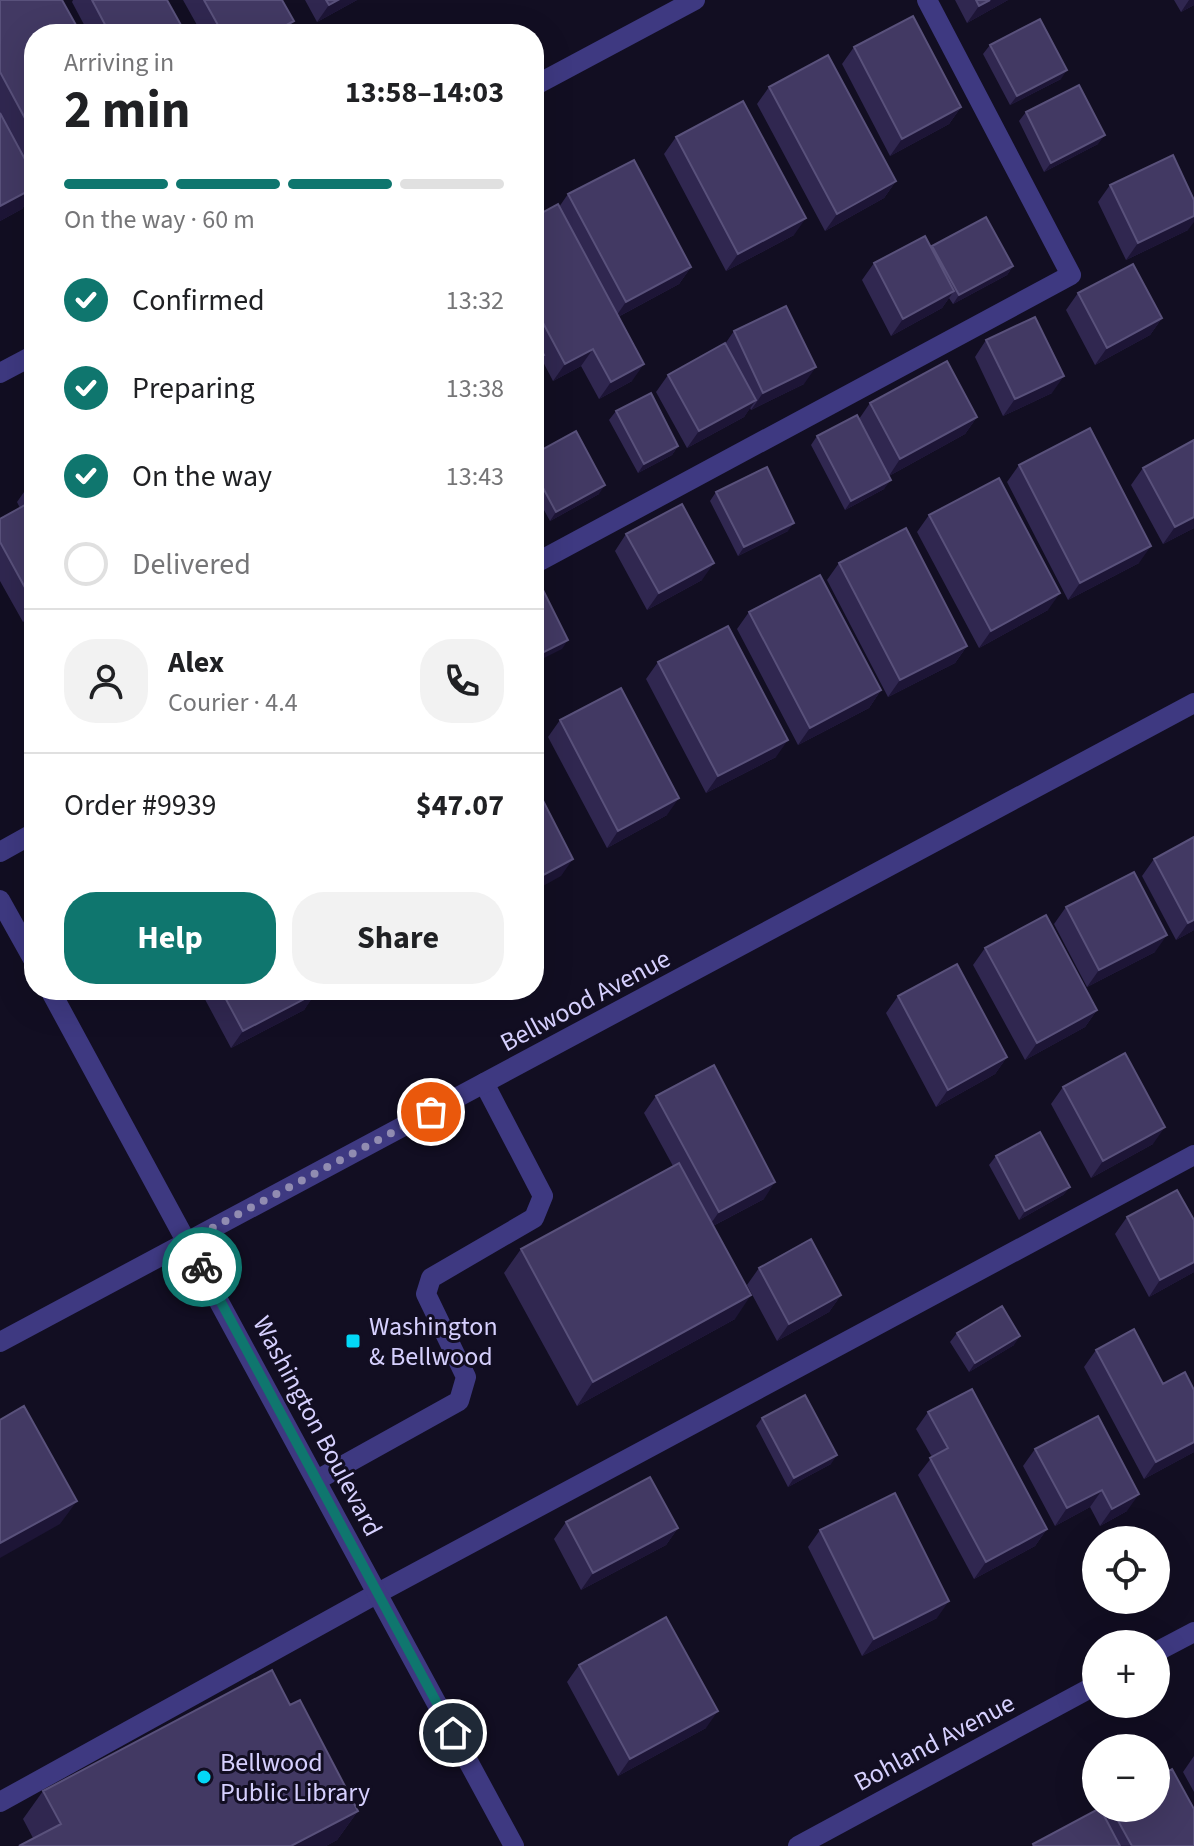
<!DOCTYPE html>
<meta charset="utf-8">
<style>
body{margin:0;font-family:"Source Sans 3",sans-serif;background:#f2f2f2;color:#202124;height:100vh;display:flex;flex-direction:column;font-size:30px;white-space:nowrap}
*{box-sizing:border-box;margin:0}
p{font-size:26px;color:#757577}
.icon{flex:none;width:44px;height:44px;fill:none;stroke:currentColor;stroke-width:2;stroke-linecap:round;stroke-linejoin:round}
.map{position:relative;flex:1;overflow:hidden}
.drawer{position:absolute;left:24px;top:24px;width:520px;height:976px;display:flex;flex-direction:column;background:#fff;border-radius:32px;box-shadow:0 8px 32px #0002}
.drawer>*{flex:none}
.fabs{position:absolute;left:1082px;top:1526px;display:grid;gap:16px}
.fabs a{display:grid;place-items:center;width:88px;height:88px;border-radius:50%;background:#fff;box-shadow:0 8px 32px #0002;font-size:40px}
.pin{position:absolute;display:grid;place-items:center;width:68px;height:68px;color:#fff;margin:-34px;border:4px solid #fff;border-radius:50%;box-shadow:0 2px 8px #0007}
.courier{position:absolute;display:grid;place-items:center;width:80px;height:80px;margin:-40px;border:6px solid #0f766e;border-radius:50%;background:#fff;color:#222;box-shadow:0 2px 10px #0007}
.head em{font-style:normal;font-weight:700}
.head div{display:flex;flex-direction:column-reverse}
.head{display:flex;align-items:center;justify-content:space-between;height:136px;padding:0 40px}
h1{font-size:52px;font-weight:700;line-height:60px}
.bar{display:grid;grid-template-columns:repeat(4,1fr);gap:12px 8px;align-content:center;height:96px;padding:0 40px}
.bar i{height:10px;border-radius:6px;background:#e0e0e0}
.bar .active{background:#0f766e}
.bar p{grid-column:span 4}
.line{display:flex;align-items:center;gap:20px;padding:0 40px;border-top:2px solid #e0e0e0}
.line div{flex:1}
.round{display:grid;place-items:center;flex:none;width:84px;height:84px;border-radius:32px;background:#f2f2f2}
ol{padding:0 40px;list-style:none}
li{display:flex;align-items:center;gap:24px;height:88px}
li p{margin-inline-start:auto}
li .icon{padding:8px;border-radius:50%;background:#0f766e;color:#fff;stroke-width:4}
li:last-child{color:#757577}
li i{width:44px;height:44px;border:4px solid #e0e0e0;border-radius:50%}
.button{display:flex;gap:16px;margin-top:auto;padding:16px 40px}
.button a{flex:1;height:92px;border-radius:32px;background:#0f766e;color:#fff;font-size:32px;font-weight:700;line-height:92px;text-align:center}
.button a+a{background:#f2f2f2;color:#202124}
.map>svg:first-child{display:block}
</style>
<div class="map">
<svg width="1194" height="1846" viewBox="0 0 1194 1846">
<rect width="100%" height="100%" fill="#120e22"/>
<g fill="none" stroke-linecap="round" stroke-linejoin="round">
<!-- service -->
<path stroke="#3e3981" stroke-width="20" d="M 534,564 L 1071,275 L 927,0
M 0,852 L 34,833
M 317,1480 L 459,1401 L 466,1377 L 426,1294 L 431,1278 L 534,1218 L 543,1196 L 484,1083
M 0,1802 L 378,1593 L 1194,1155"/>
<!-- minor -->
<path stroke="#3e3981" stroke-width="20" d="M 534,86 L 695,0
M 0,373 L 34,355
M 0,1342 L 1194,703
M 1156,1652 L 1194,1632
M 798,1846 L 1096,1685"/>
<!-- tertiary -->
<path stroke="#3e3981" stroke-width="20" d="M 0,900 L 34,961
M 50,990 L 514,1846"/>
</g>
<!-- wall -->
<path fill="#302750" d="M 0,0 L 34,34 L 34,192 L 22,209 L 0,221 Z
M 73,0 L 167,0 L 186,34 L 89,34 L 72,2 Z
M 183,0 L 282,0 L 285,34 L 202,34 Z
M 305,0 L 357,0 L 317,22 Z
M 955,0 L 1008,0 L 967,23 Z
M 1174,0 L 1194,0 L 1194,5 L 1181,12 Z
M 990,45 L 1061,79 L 1010,105 L 983,54 Z
M 854,47 L 961,107 L 949,124 L 890,156 L 842,64 Z
M 769,87 L 896,181 L 884,198 L 825,231 L 757,104 Z
M 1026,112 L 1098,144 L 1044,172 L 1019,121 Z
M 676,137 L 794,235 L 726,271 L 664,154 Z
M 1110,185 L 1188,230 L 1126,260 L 1098,202 Z
M 568,194 L 691,267 L 679,284 L 618,317 L 632,381 L 599,399 L 581,366 L 553,381 L 541,358 L 534,368 L 534,217 L 559,207 Z
M 932,246 L 1013,266 L 1007,275 L 953,304 L 949,298 L 942,308 L 891,336 L 862,280 L 874,263 Z
M 1078,293 L 1162,318 L 1150,335 L 1095,365 L 1066,310 Z
M 734,331 L 804,384 L 751,410 L 750,408 L 744,417 L 687,448 L 656,392 L 668,375 L 725,344 Z
M 986,340 L 1052,393 L 1003,416 L 975,357 Z
M 870,403 L 977,417 L 965,434 L 889,476 L 884,489 L 845,510 L 811,445 L 817,436 L 859,419 Z
M 616,411 L 678,446 L 672,455 L 638,473 L 609,420 Z
M 534,454 L 599,494 L 550,521 L 534,492 Z
M 1019,465 L 1139,563 L 1068,600 L 1007,482 Z
M 1143,468 L 1194,528 L 1163,544 L 1131,485 Z
M 34,483 L 34,616 L 23,622 L 0,581 L 0,519 L 20,508 L 17,502 L 29,485 Z
M 716,492 L 788,531 L 738,556 L 710,501 Z
M 929,515 L 1048,610 L 979,648 L 917,532 Z
M 626,534 L 702,580 L 647,610 L 615,551 Z
M 839,563 L 967,646 L 955,663 L 888,697 L 827,580 Z
M 749,612 L 881,690 L 869,708 L 798,745 L 737,629 Z
M 658,662 L 776,757 L 706,793 L 646,679 Z
M 560,720 L 667,815 L 607,848 L 548,737 Z
M 1154,859 L 1194,930 L 1176,940 L 1142,876 Z
M 1066,907 L 1155,952 L 1087,987 L 1054,924 Z
M 985,948 L 1097,1010 L 1085,1027 L 1025,1060 L 973,965 Z
M 200,990 L 333,990 L 316,1000 L 313,996 L 304,1010 L 231,1048 Z
M 898,996 L 1007,1057 L 995,1074 L 936,1107 L 886,1013 Z
M 1063,1087 L 1153,1144 L 1091,1178 L 1051,1104 Z
M 656,1096 L 764,1199 L 713,1226 L 735,1319 L 577,1406 L 504,1273 L 521,1249 L 673,1166 L 644,1113 Z
M 996,1156 L 1070,1187 L 1063,1195 L 1019,1220 L 989,1165 Z
M 1127,1217 L 1194,1272 L 1149,1297 L 1115,1234 Z
M 759,1268 L 841,1295 L 829,1312 L 777,1341 L 747,1285 Z
M 957,1333 L 1014,1345 L 969,1372 L 950,1342 Z
M 1096,1350 L 1163,1384 L 1194,1452 L 1144,1479 L 1084,1367 Z
M 928,1412 L 1047,1529 L 1035,1546 L 974,1579 L 918,1475 L 932,1457 L 916,1429 Z
M 1098,1416 L 1127,1511 L 1100,1526 L 1090,1507 L 1055,1526 L 1023,1466 L 1035,1449 Z
M 762,1418 L 831,1464 L 788,1487 L 756,1426 Z
M 566,1522 L 678,1528 L 666,1545 L 581,1590 L 554,1539 Z
M 820,1530 L 937,1618 L 862,1656 L 808,1547 Z
M 579,1665 L 706,1728 L 618,1776 L 567,1682 Z
M 290,1705 L 358,1811 L 337,1840 L 326,1846 L 19,1846 L 33,1838 L 23,1819 L 43,1791 Z
M 1194,1756 L 1194,1792 L 1183,1772 Z
M 1105,1808 L 1156,1808 L 1194,1846 L 1032,1846 L 1033,1844 L 1102,1812 Z"/>
<!-- shaded-wall -->
<path fill="#1d1536" d="M 338,0 L 357,0 L 317,22 L 329,5 Z
M 990,0 L 1008,0 L 967,23 L 979,6 Z
M 1189,0 L 1194,0 L 1194,5 L 1181,12 Z
M 294,21 L 285,34 L 270,34 Z
M 1067,70 L 1061,79 L 1010,105 L 1017,96 Z
M 961,107 L 949,124 L 890,156 L 902,139 Z
M 1105,135 L 1098,144 L 1044,172 L 1051,163 Z
M 896,181 L 884,198 L 825,231 L 837,214 Z
M 34,188 L 34,192 L 22,209 L 0,221 L 0,206 Z
M 1194,216 L 1194,222 L 1188,230 L 1126,260 L 1138,243 Z
M 806,218 L 794,235 L 726,271 L 738,254 Z
M 1013,266 L 1007,275 L 953,304 L 959,295 Z
M 691,267 L 679,284 L 614,319 L 626,302 Z
M 954,291 L 942,308 L 891,336 L 903,319 Z
M 1162,318 L 1150,335 L 1095,365 L 1107,348 Z
M 593,349 L 581,366 L 553,381 L 565,364 Z
M 544,355 L 534,368 L 534,360 Z
M 644,364 L 632,381 L 599,399 L 611,382 Z
M 816,367 L 804,384 L 751,410 L 763,393 Z
M 1064,376 L 1052,393 L 1003,416 L 1015,399 Z
M 756,400 L 744,417 L 687,448 L 699,431 Z
M 977,417 L 965,434 L 889,476 L 900,459 Z
M 678,446 L 672,455 L 638,473 L 644,464 Z
M 891,480 L 884,489 L 845,510 L 851,501 Z
M 605,485 L 599,494 L 550,521 L 556,512 Z
M 1194,517 L 1194,528 L 1163,544 L 1175,527 Z
M 794,523 L 788,531 L 738,556 L 744,547 Z
M 1151,546 L 1139,563 L 1068,600 L 1080,583 Z
M 714,563 L 702,580 L 647,610 L 659,593 Z
M 1060,593 L 1048,610 L 979,648 L 991,631 Z
M 34,606 L 34,616 L 23,622 Z
M 568,640 L 562,649 L 534,663 L 534,657 Z
M 967,646 L 955,663 L 888,697 L 900,680 Z
M 881,690 L 869,708 L 798,745 L 810,728 Z
M 788,740 L 776,757 L 706,793 L 718,776 Z
M 679,798 L 667,815 L 607,848 L 618,831 Z
M 573,859 L 561,876 L 534,891 L 534,880 Z
M 1194,920 L 1194,930 L 1176,940 L 1188,923 Z
M 1167,935 L 1155,952 L 1087,987 L 1099,970 Z
M 322,990 L 333,990 L 316,1000 Z
M 316,993 L 304,1010 L 231,1048 L 243,1031 Z
M 1097,1010 L 1085,1027 L 1025,1060 L 1037,1043 Z
M 1007,1057 L 995,1074 L 936,1107 L 948,1090 Z
M 1165,1127 L 1153,1144 L 1091,1178 L 1103,1161 Z
M 775,1182 L 764,1199 L 707,1229 L 719,1212 Z
M 1070,1187 L 1063,1195 L 1019,1220 L 1025,1211 Z
M 1194,1262 L 1194,1272 L 1149,1297 L 1160,1280 Z
M 751,1295 L 735,1319 L 577,1406 L 593,1382 Z
M 841,1295 L 829,1312 L 777,1341 L 789,1324 Z
M 1020,1336 L 1014,1345 L 969,1372 L 975,1363 Z
M 1194,1442 L 1194,1452 L 1144,1479 L 1156,1462 Z
M 837,1455 L 831,1464 L 788,1487 L 794,1478 Z
M 1102,1490 L 1090,1507 L 1055,1526 L 1067,1508 Z
M 1139,1494 L 1127,1511 L 1100,1526 L 1112,1509 Z
M 77,1501 L 60,1524 L 0,1558 L 0,1543 Z
M 678,1528 L 666,1545 L 581,1590 L 593,1573 Z
M 1047,1529 L 1035,1546 L 974,1579 L 986,1562 Z
M 949,1601 L 937,1618 L 862,1656 L 874,1639 Z
M 718,1711 L 706,1728 L 618,1776 L 630,1759 Z
M 358,1811 L 337,1840 L 326,1846 L 291,1846 Z"/>
<!-- building -->
<path fill="#423963" stroke="#59517b" stroke-width="2" d="M 0,0 L 62,0 L 81,34 L 34,34 L 34,135 L 0,72 Z
M 92,0 L 167,0 L 186,34 L 110,34 Z
M 204,0 L 282,0 L 294,21 L 270,34 L 223,34 Z
M 326,0 L 338,0 L 329,5 Z
M 976,0 L 990,0 L 979,6 Z
M 913,16 L 961,107 L 902,139 L 854,47 Z
M 1040,19 L 1067,70 L 1017,96 L 990,45 Z
M 828,55 L 896,181 L 837,214 L 769,87 Z
M 1079,85 L 1105,135 L 1051,163 L 1026,112 Z
M 743,101 L 806,218 L 738,254 L 676,137 Z
M 0,113 L 34,176 L 34,188 L 0,206 Z
M 1173,155 L 1194,200 L 1194,216 L 1138,243 L 1110,185 Z
M 634,160 L 691,267 L 626,302 L 568,194 Z
M 558,204 L 644,364 L 611,382 L 593,349 L 565,364 L 534,306 L 534,217 Z
M 986,217 L 1013,266 L 959,295 L 932,246 Z
M 925,236 L 954,291 L 903,319 L 874,263 Z
M 1133,264 L 1162,318 L 1107,348 L 1078,293 Z
M 786,306 L 816,367 L 763,393 L 734,331 Z
M 1035,317 L 1064,376 L 1015,399 L 986,340 Z
M 534,336 L 544,355 L 534,360 Z
M 725,343 L 756,400 L 699,431 L 668,375 Z
M 947,361 L 977,417 L 900,459 L 870,403 Z
M 651,393 L 678,446 L 644,464 L 616,411 Z
M 857,415 L 891,480 L 851,501 L 817,436 Z
M 1090,428 L 1151,546 L 1080,583 L 1019,465 Z
M 576,431 L 605,485 L 556,512 L 534,471 L 534,454 Z
M 1194,440 L 1194,517 L 1175,527 L 1143,468 Z
M 767,467 L 794,523 L 744,547 L 716,492 Z
M 999,478 L 1060,593 L 991,631 L 929,515 Z
M 34,483 L 34,495 L 29,485 Z
M 34,500 L 34,604 L 0,542 L 0,519 Z
M 682,504 L 714,563 L 659,593 L 626,534 Z
M 906,528 L 967,646 L 900,680 L 839,563 Z
M 820,575 L 881,690 L 810,728 L 749,612 Z
M 542,588 L 568,640 L 534,657 L 534,592 Z
M 728,626 L 788,740 L 718,776 L 658,662 Z
M 621,688 L 679,798 L 618,831 L 560,720 Z
M 534,783 L 573,859 L 534,880 Z
M 1194,837 L 1194,920 L 1188,923 L 1154,859 Z
M 1134,872 L 1167,935 L 1099,970 L 1066,907 Z
M 1046,915 L 1097,1010 L 1037,1043 L 985,948 Z
M 957,964 L 1007,1057 L 948,1090 L 898,996 Z
M 221,990 L 314,990 L 316,993 L 243,1031 Z
M 1125,1053 L 1165,1127 L 1103,1161 L 1063,1087 Z
M 714,1065 L 775,1182 L 719,1212 L 656,1096 Z
M 1040,1132 L 1070,1187 L 1025,1211 L 996,1156 Z
M 679,1163 L 751,1295 L 593,1382 L 521,1249 Z
M 1177,1190 L 1194,1220 L 1194,1262 L 1160,1280 L 1127,1217 Z
M 811,1239 L 841,1295 L 789,1324 L 759,1268 Z
M 1002,1306 L 1020,1336 L 975,1363 L 957,1333 Z
M 1134,1329 L 1163,1384 L 1185,1372 L 1194,1390 L 1194,1442 L 1156,1462 L 1096,1350 Z
M 972,1389 L 1047,1529 L 986,1562 L 930,1458 L 948,1448 L 928,1412 Z
M 805,1395 L 837,1455 L 794,1478 L 762,1418 Z
M 24,1406 L 77,1501 L 0,1543 L 0,1420 Z
M 1098,1416 L 1139,1494 L 1112,1509 L 1102,1490 L 1067,1508 L 1035,1449 Z
M 650,1477 L 678,1528 L 593,1573 L 566,1522 Z
M 895,1493 L 949,1601 L 874,1639 L 820,1530 Z
M 666,1617 L 718,1711 L 630,1759 L 579,1665 Z
M 272,1670 L 290,1705 L 300,1700 L 358,1811 L 291,1846 L 19,1846 L 61,1824 L 43,1791 Z
M 1172,1769 L 1194,1809 L 1194,1846 L 1132,1846 L 1111,1808 L 1156,1808 L 1156,1778 Z
M 1100,1808 L 1120,1846 L 1034,1846 L 1033,1844 Z"/>
<g fill="none" stroke-linecap="round" stroke-linejoin="round">
<!-- done -->
<path stroke="#918cb1" stroke-width="8" stroke-dasharray="0 14.4" d="M 202,1267 L 188,1241 L 431,1112"/>
<!-- route -->
<path stroke="#0f766e" stroke-width="10" d="M 202,1267 L 453,1733"/>
</g>
<!-- markers -->
<g fill="#03d8f7" stroke="#120e22" stroke-width="3">
<rect x="345" y="1333" width="16" height="16" rx="4"/>
<circle cx="204" cy="1777" r="8"/>
</g>
<g text-anchor="middle" stroke-width="6" stroke-linejoin="round" paint-order="stroke">
<!-- street labels -->
<g font-size="26" fill="#d6d0fe" stroke="#120e22">
<text transform="translate(585 1000) rotate(-28)" y="9">Bellwood Avenue</text>
<text transform="translate(318 1426) rotate(62)" y="9">Washington Boulevard</text>
<text transform="translate(934 1742) rotate(-28)" y="9">Bohland Avenue</text>
</g>
<!-- poi labels -->
<g font-size="26" fill="#d6d0fe" stroke="#120e22" text-anchor="start">
<text x="369" y="1335">Washington<tspan x="369" dy="30">&amp; Bellwood</tspan></text>
<text x="220" y="1771">Bellwood<tspan x="220" dy="30">Public Library</tspan></text>
</g>
</g>
</svg>
<div class="fabs">
<a><svg class="icon" aria-label="locate" viewBox="0 0 24 24"><circle cx="12" cy="12" r="6"/><path d="M12 2v4M12 18v4M2 12h4M18 12h4"/></svg></a>
<a>+</a>
<a>−</a>
</div>
<div class="pin" style="left:431px;top:1112px;background:#ea580c"><svg class="icon" aria-label="bag" viewBox="0 0 24 24"><path d="M5 8h14l-1 12H6zM9 8a3 3 0 0 1 6 0"/></svg></div>
<div class="pin" style="left:453px;top:1733px;background:#1f2937"><svg class="icon" aria-label="home" viewBox="0 0 24 24"><path d="M3 11l9-7 9 7M6 9v11h12V9"/></svg></div>
<div class="courier" style="left:202px;top:1267px"><svg class="icon" aria-label="bike" viewBox="0 0 24 24"><circle cx="6" cy="16" r="4"/><circle cx="18" cy="16" r="4"/><path d="M6 16l4-8h5l3 8M10 8l3 8H6M13 5h3"/></svg></div>
<section class="drawer">
<div class="head"><div><h1>2 min</h1><p>Arriving in</p></div><em>13:58–14:03</em></div>
<div class="bar"><i class="active"></i><i class="active"></i><i class="active"></i><i></i><p>On the way · 60 m</p></div>
<ol>
<li><svg class="icon" aria-label="check" viewBox="0 0 24 24"><path d="M5 12l5 5 9-10"/></svg>Confirmed<p>13:32</p></li>
<li><svg class="icon" aria-label="check" viewBox="0 0 24 24"><path d="M5 12l5 5 9-10"/></svg>Preparing<p>13:38</p></li>
<li><svg class="icon" aria-label="check" viewBox="0 0 24 24"><path d="M5 12l5 5 9-10"/></svg>On the way<p>13:43</p></li>
<li><i></i>Delivered</li>
</ol>
<div class="line" style="height:144px"><a class="round"><svg class="icon" aria-label="person" viewBox="0 0 24 24"><circle cx="12" cy="8" r="4"/><path d="M4 21q1-7 8-7t8 7"/></svg></a><div><b>Alex</b><p>Courier · 4.4</p></div><a class="round"><svg class="icon" aria-label="phone" viewBox="0 0 24 24"><path d="M5 4h4l2 5-3 2q2 4 5 5l2-3 5 2v4C11 20 4 13 5 4z"/></svg></a></div>
<div class="line" style="height:104px"><div>Order #9939</div><b>$47.07</b></div>
<div class="button"><a>Help</a><a>Share</a></div>
</section>
</div>
